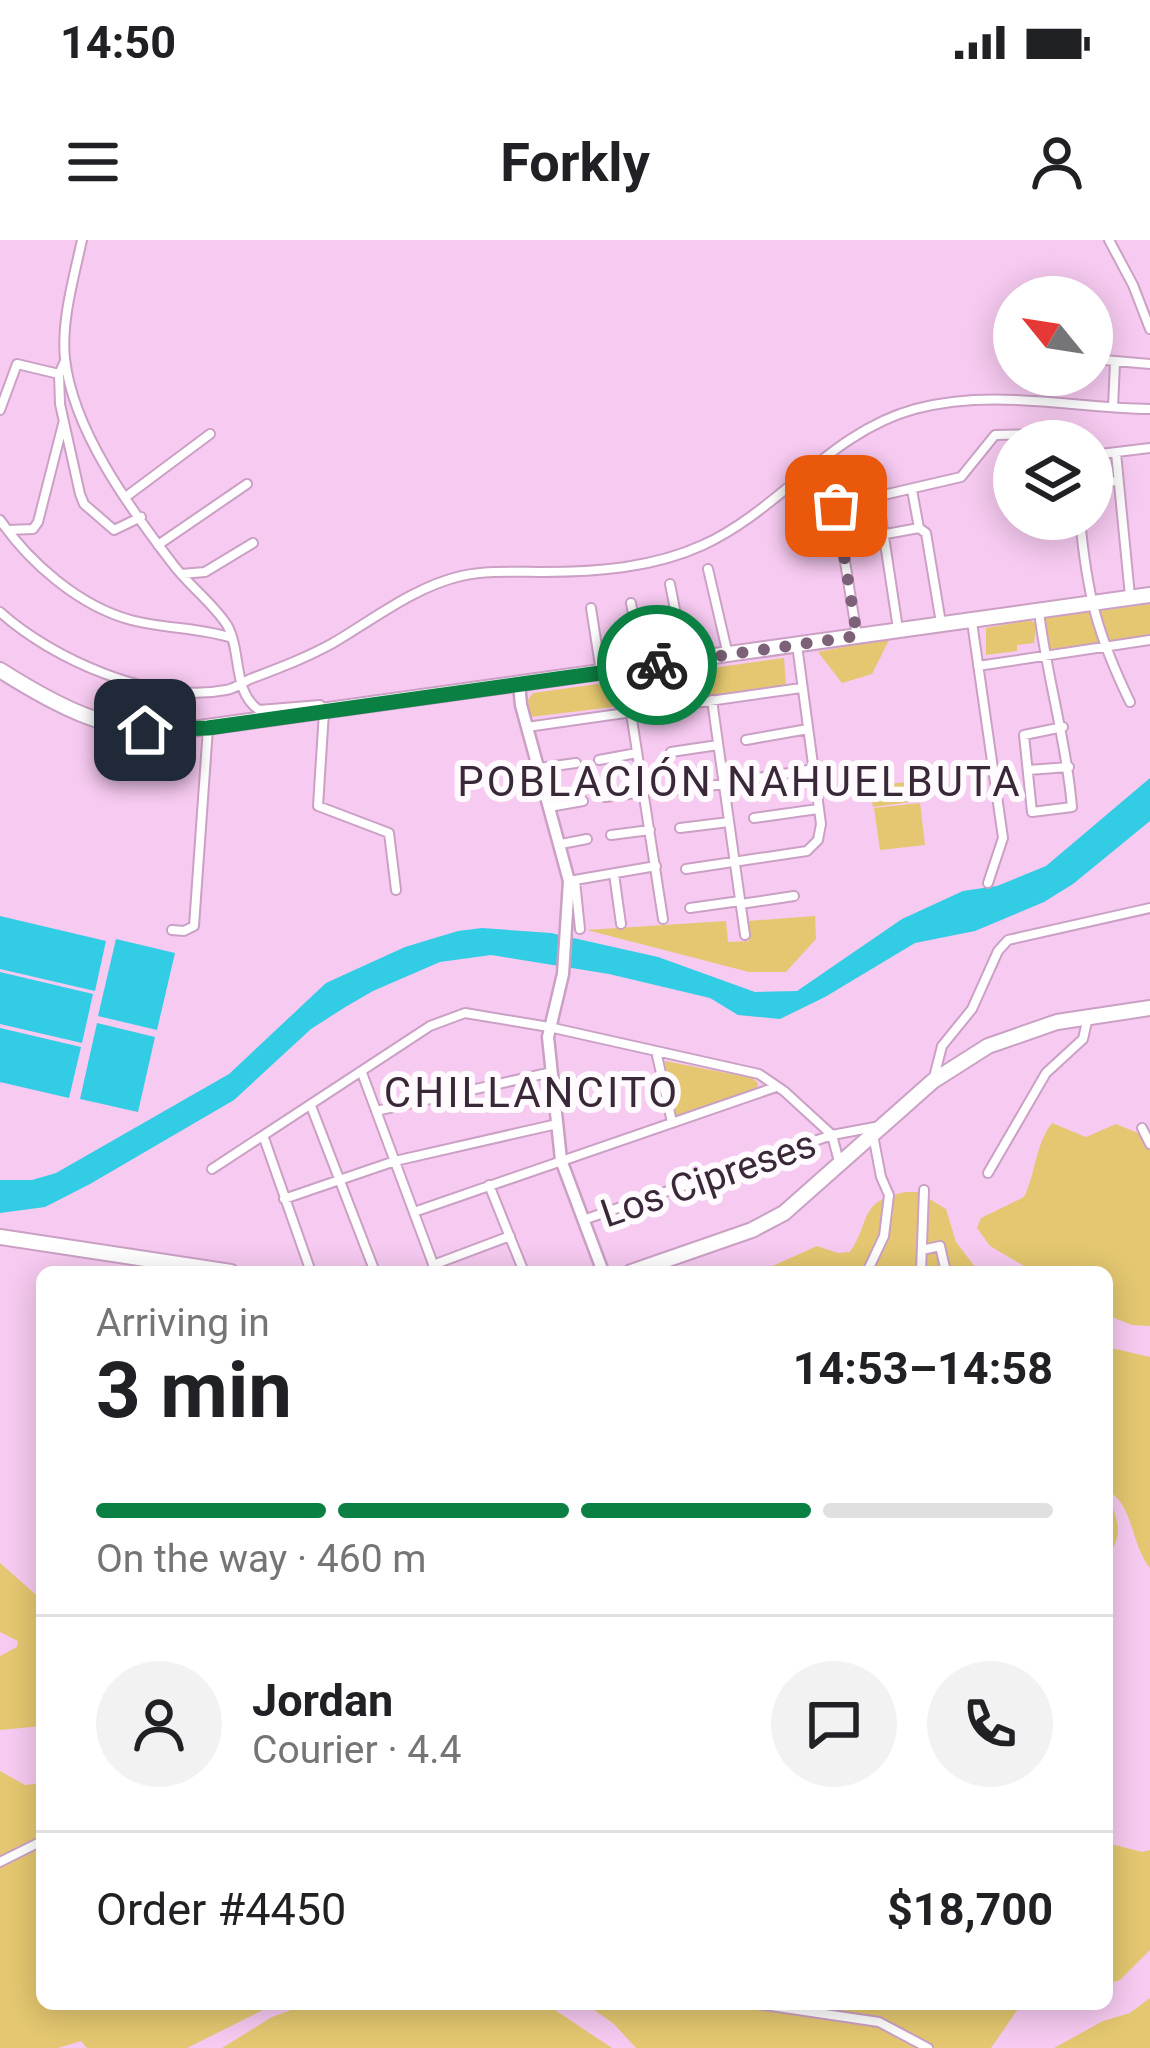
<!DOCTYPE html>
<meta charset="utf-8">
<style>
body{margin:0;font-family:Roboto,sans-serif;background:#f2f2f2;color:#202124;height:100vh;display:flex;flex-direction:column;font-size:45px;white-space:nowrap}
*{box-sizing:border-box;margin:0}
p{font-size:39px;color:#757577}
.icon{flex:none;width:66px;height:66px;fill:none;stroke:currentColor;stroke-width:2;stroke-linecap:round;stroke-linejoin:round}
.map{position:relative;flex:1;overflow:hidden}
.drawer{position:absolute;left:36px;top:1026px;width:1077px;height:744px;display:flex;flex-direction:column;background:#fff;border-radius:18px;box-shadow:0 6px 30px #0003}
.drawer>*{flex:none}
.needle{width:78px;rotate:300deg}
.buttons{position:absolute;left:993px;top:36px;display:grid;gap:24px}
.buttons a{display:grid;place-items:center;width:120px;height:120px;border-radius:50%;background:#fff;box-shadow:0 6px 30px #0003;font-size:60px}
.pin{position:absolute;display:grid;place-items:center;width:102px;height:102px;color:#fff;margin:-51px;border-radius:24px;box-shadow:0 6px 18px #0006}
.courier{position:absolute;display:grid;place-items:center;width:120px;height:120px;margin:-60px;border:9px solid #0b8043;border-radius:50%;background:#fff;color:#222;box-shadow:0 3px 15px #0007}
.overview em{font-style:normal;font-weight:700}
.overview div{display:flex;flex-direction:column-reverse}
.overview{display:flex;align-items:center;justify-content:space-between;height:204px;padding:0 60px}
h1{font-size:78px;font-weight:700;line-height:90px}
.bar{display:grid;grid-template-columns:repeat(4,1fr);gap:18px 12px;align-content:center;height:144px;padding:0 60px}
.bar i{height:15px;border-radius:9px;background:#e0e0e0}
.bar .on{background:#0b8043}
.bar p{grid-column:span 4}
.line{display:flex;align-items:center;gap:30px;padding:0 60px;border-top:3px solid #e0e0e0}
.line div{flex:1}
.round{display:grid;place-items:center;flex:none;width:126px;height:126px;border-radius:63px;background:#f2f2f2}
.status{display:flex;justify-content:space-between;align-items:center;height:84px;padding:0 60px;background:#fff;direction:ltr}
.status svg{height:33px;fill:currentColor}
header{display:flex;justify-content:space-between;align-items:center;height:156px;padding:0 60px;background:#fff;font-size:54px;font-weight:700}
.map>svg:first-child{display:block}
</style>
<div class="status"><b>14:50</b><svg viewBox="0 0 49 12"><path d="M0 12V9h3v3zM5 12V6h3v6zM10 12V3h3v9zM15 12V0h3v12zM26 1h20v11H26zM47 4h2v5h-2z"/></svg></div>
<header><svg class="icon" aria-label="menu" viewBox="0 0 24 24"><path d="M4 6h16M4 12h16M4 18h16"/></svg>Forkly<svg class="icon" aria-label="person" viewBox="0 0 24 24"><circle cx="12" cy="8" r="4"/><path d="M4 21q1-7 8-7t8 7"/></svg></header>
<div class="map">
<svg width="1150" height="1808" viewBox="0 0 1150 1808">
<rect width="100%" height="100%" fill="#f7caf1"/>
<!-- green -->
<path fill="#e4c770" d="M 1150,364 L 1150,395 L 1047,410 L 1044,378 Z
M 1030,380 L 1036,384 L 1034,403 L 1017,405 L 1017,411 L 986,415 L 986,388 Z
M 890,398 L 872,434 L 842,443 L 818,412 Z
M 784,418 L 786,446 L 530,477 L 528,460 L 533,453 Z
M 916,541 L 918,561 L 873,567 L 870,546 Z
M 920,563 L 925,605 L 880,610 L 874,568 Z
M 815,676 L 816,699 L 786,732 L 749,732 L 587,690 L 726,681 L 728,702 L 749,701 L 748,681 Z
M 665,821 L 752,838 L 758,843 L 757,849 L 675,877 Z
M 1052,883 L 1086,897 L 1116,884 L 1150,898 L 1150,1086 L 1132,1085 L 1107,1075 L 1107,1032 L 1034,1032 L 990,1006 L 977,988 L 981,978 L 1024,957 C 1036,933 1035,905 1052,883 Z
M 907,952 L 918,952 L 946,969 L 956,1002 L 979,1032 L 759,1032 L 817,1006 L 838,1013 L 850,1012 C 871,983 857,960 907,952 Z
M 1107,1107 L 1150,1117 L 1150,1328 C 1131,1305 1134,1268 1110,1252 C 1114,1281 1127,1289 1107,1318 Z
M 0,1323 L 42,1360 L 42,1486 L 0,1490 L 0,1416 L 17,1407 L 18,1401 L 0,1392 Z
M 0,1531 L 25,1545 L 42,1543 L 42,1764 L 275,1764 L 187,1808 L 87,1808 L 81,1801 L 58,1808 L 0,1808 Z
M 1107,1603 L 1142,1612 L 1150,1610 L 1150,1710 L 1120,1740 L 1107,1744 Z
M 1150,1758 L 1150,1808 L 1054,1808 L 1103,1781 L 1130,1773 Z
M 308,1764 L 546,1764 L 612,1808 L 222,1808 L 272,1777 Z
M 586,1764 L 1018,1764 L 1018,1769 L 991,1808 L 636,1808 L 614,1784 Z"/>
<!-- water -->
<path fill="#32cce4" d="M 1150,538 L 1150,581 L 1073,644 L 1044,662 L 975,691 L 915,703 L 825,757 L 780,779 L 738,775 L 710,758 L 609,734 L 491,715 L 440,722 L 373,751 L 347,766 L 311,789 L 234,860 L 90,944 L 45,967 L 0,973 L 0,940 L 32,940 L 56,933 L 229,834 L 326,743 L 405,707 L 458,691 L 482,688 L 551,693 L 658,717 L 755,752 L 797,751 L 902,679 L 963,651 L 997,646 L 1046,626 Z
M 0,676 L 106,701 L 95,751 L 0,729 Z
M 116,699 L 175,713 L 157,790 L 98,776 Z
M 0,732 L 93,754 L 82,803 L 0,784 Z
M 97,783 L 155,797 L 138,872 L 80,859 Z
M 0,788 L 81,807 L 69,858 L 0,842 Z"/>
<g fill="none" stroke-linecap="round" stroke-linejoin="round">
<defs>
<path id="minor" d="M 82,0 C 74,37 61,81 65,119 C 73,190 129,267 172,323 C 188,345 212,362 227,385 C 242,411 232,452 259,470 L 320,465 L 324,472 L 318,566 L 389,593 L 396,650
M 1109,0 L 1133,45 L 1150,89
M 1092,119 L 1150,124
M 65,121 L 59,134 L 60,164 L 80,254 L 84,264 L 114,290 L 141,277
M 1113,167 L 1115,123
M 0,170 L 17,124 L 59,134
M 1116,213 L 1130,356
M 1092,215 L 1150,208
M 1092,243 L 1118,241
M 912,250 L 919,288 L 926,293 L 941,383
M 127,256 L 210,194
M 878,257 L 898,389
M 1080,279 C 1087,354 1097,394 1130,462
M 0,280 C 30,323 79,366 131,380 C 164,389 198,387 232,398
M 8,290 L 33,289 L 38,282 L 63,184
M 842,302 L 919,288
M 158,305 L 247,244
M 708,329 L 728,415
M 181,334 L 205,332 L 253,303
M 670,344 L 685,420
M 631,363 L 643,426
M 591,368 L 601,432
M 0,372 C 52,419 153,464 226,450 C 234,449 242,443 250,439 C 279,428 306,418 333,403 C 374,379 414,347 461,336 C 488,330 516,332 543,332 C 596,332 653,328 703,305 C 780,270 830,192 915,169 C 993,148 1071,168 1150,169
M 1039,372 C 1047,438 1066,499 1072,567 L 1032,572 L 1024,495 L 1063,487
M 972,382 L 1003,598 L 988,643
M 857,396 L 836,266 L 961,237 L 995,195 L 1047,194
M 978,426 L 1150,400
M 712,460 L 745,695
M 631,473 L 663,679
M 527,487 L 801,448
M 746,500 L 808,489
M 671,512 L 718,505
M 599,520 L 637,513
M 539,528 L 576,523
M 1028,530 L 1069,527
M 751,539 L 814,529
M 676,550 L 724,544
M 605,557 L 644,552
M 549,567 L 583,561
M 754,578 L 818,569
M 680,588 L 729,582
M 611,595 L 650,590
M 561,604 L 587,599
M 686,629 L 807,611 L 818,600 L 821,584 L 797,405
M 614,634 L 621,684
M 569,641 L 656,626
M 575,641 L 580,689
M 741,664 L 794,656
M 690,668 L 740,661
M 172,690 L 184,691 L 194,686 L 208,488
M 656,811 L 672,882
M 362,833 L 436,1032
M 933,841 L 942,806 L 972,769 L 998,711 L 1008,700 L 1150,668
M 311,866 L 375,1032
M 376,871 L 552,832
M 1142,888 L 1150,904
M 832,895 L 839,922
M 264,898 L 311,1032
M 212,929 L 430,786 L 465,773 L 549,787 L 759,834 L 784,851 L 832,895
M 988,933 L 1046,833 L 1083,799 L 1088,777
M 489,945 L 524,1032
M 284,959 L 395,921 L 557,884
M 414,972 L 776,847
M 583,980 L 832,895 L 875,887
M 922,1010 L 940,1006 L 946,1032
M 433,1025 L 510,996
M 867,1032 L 884,996 L 889,955 L 881,937 L 873,895
M 921,1032 L 924,950
M 0,1622 L 42,1601
M 757,1764 L 879,1782 L 928,1808"/>
<path id="tertiary" d="M 519,444 L 521,465 L 569,641 L 563,734 L 548,797 L 561,920 L 603,1032"/>
<path id="primary" d="M 0,430 C 55,465 110,495 178,491 L 1150,355
M 0,997 L 231,1032
M 631,1032 L 752,990 L 784,973 L 933,841 L 988,806 L 1057,782 L 1150,768"/>
</defs>
<!-- minor casing -->
<use href="#minor" stroke="#cba0c5" stroke-width="12"/>
<!-- tertiary casing -->
<use href="#tertiary" stroke="#cba0c5" stroke-width="15"/>
<!-- primary casing -->
<use href="#primary" stroke="#cba0c5" stroke-width="18"/>
<!-- minor -->
<use href="#minor" stroke="#fff" stroke-width="8"/>
<!-- tertiary -->
<use href="#tertiary" stroke="#fff" stroke-width="10"/>
<!-- primary -->
<use href="#primary" stroke="#fff" stroke-width="14"/>
</g>
<g fill="none" stroke-linecap="round" stroke-linejoin="round">
<!-- done -->
<path stroke="#7c6178" stroke-width="12" stroke-dasharray="0 21.6" d="M 657,425 L 857,396 L 836,266"/>
<!-- route -->
<path stroke="#0b8043" stroke-width="15" d="M 145,490 L 208,488 L 657,425"/>
</g>
<g text-anchor="middle" stroke-width="12" stroke-linejoin="round" paint-order="stroke">
<!-- street labels -->
<g font-size="39" fill="#392837" stroke="#fffafe">
<text transform="translate(708 938) rotate(-19)" y="14">Los Cipreses</text>
</g>
<!-- neighbourhood labels -->
<g font-size="42" letter-spacing="3" fill="#392837" stroke="#fffafe">
<text x="740" y="556">POBLACIÓN NAHUELBUTA</text>
<text x="532" y="867">CHILLANCITO</text>
</g>
</g>
</svg>
<div class="buttons">
<a><svg class="needle" viewBox="-14 -14 28 28"><path d="M0-13l5 13h-10z" fill="#e53935"/><path d="M0 13l5-13h-10z" fill="#757577"/></svg></a>
<a><svg class="icon" aria-label="layers" viewBox="0 0 24 24"><path d="M12 4l9 5-9 5-9-5zM3 14l9 5 9-5"/></svg></a>
</div>
<div class="pin" style="left:836px;top:266px;background:#ea580c"><svg class="icon" aria-label="bag" viewBox="0 0 24 24"><path d="M5 8h14l-1 12H6zM9 8a3 3 0 0 1 6 0"/></svg></div>
<div class="pin" style="left:145px;top:490px;background:#1f2937"><svg class="icon" aria-label="home" viewBox="0 0 24 24"><path d="M3 11l9-7 9 7M6 9v11h12V9"/></svg></div>
<div class="courier" style="left:657px;top:425px"><svg class="icon" aria-label="bike" viewBox="0 0 24 24"><circle cx="6" cy="16" r="4"/><circle cx="18" cy="16" r="4"/><path d="M6 16l4-8h5l3 8M10 8l3 8H6M13 5h3"/></svg></div>
<section class="drawer">
<div class="overview"><div><h1>3 min</h1><p>Arriving in</p></div><em>14:53–14:58</em></div>
<div class="bar"><i class="on"></i><i class="on"></i><i class="on"></i><i></i><p>On the way · 460 m</p></div>
<div class="line" style="height:216px"><a class="round"><svg class="icon" aria-label="person" viewBox="0 0 24 24"><circle cx="12" cy="8" r="4"/><path d="M4 21q1-7 8-7t8 7"/></svg></a><div><b>Jordan</b><p>Courier · 4.4</p></div><a class="round"><svg class="icon" aria-label="chat" viewBox="0 0 24 24"><path d="M4 5h16v11H9l-5 4z"/></svg></a><a class="round"><svg class="icon" aria-label="phone" viewBox="0 0 24 24"><path d="M5 4h4l2 5-3 2q2 4 5 5l2-3 5 2v4C11 20 4 13 5 4z"/></svg></a></div>
<div class="line" style="height:156px"><div>Order #4450</div><b>$18,700</b></div>
</section>
</div>
